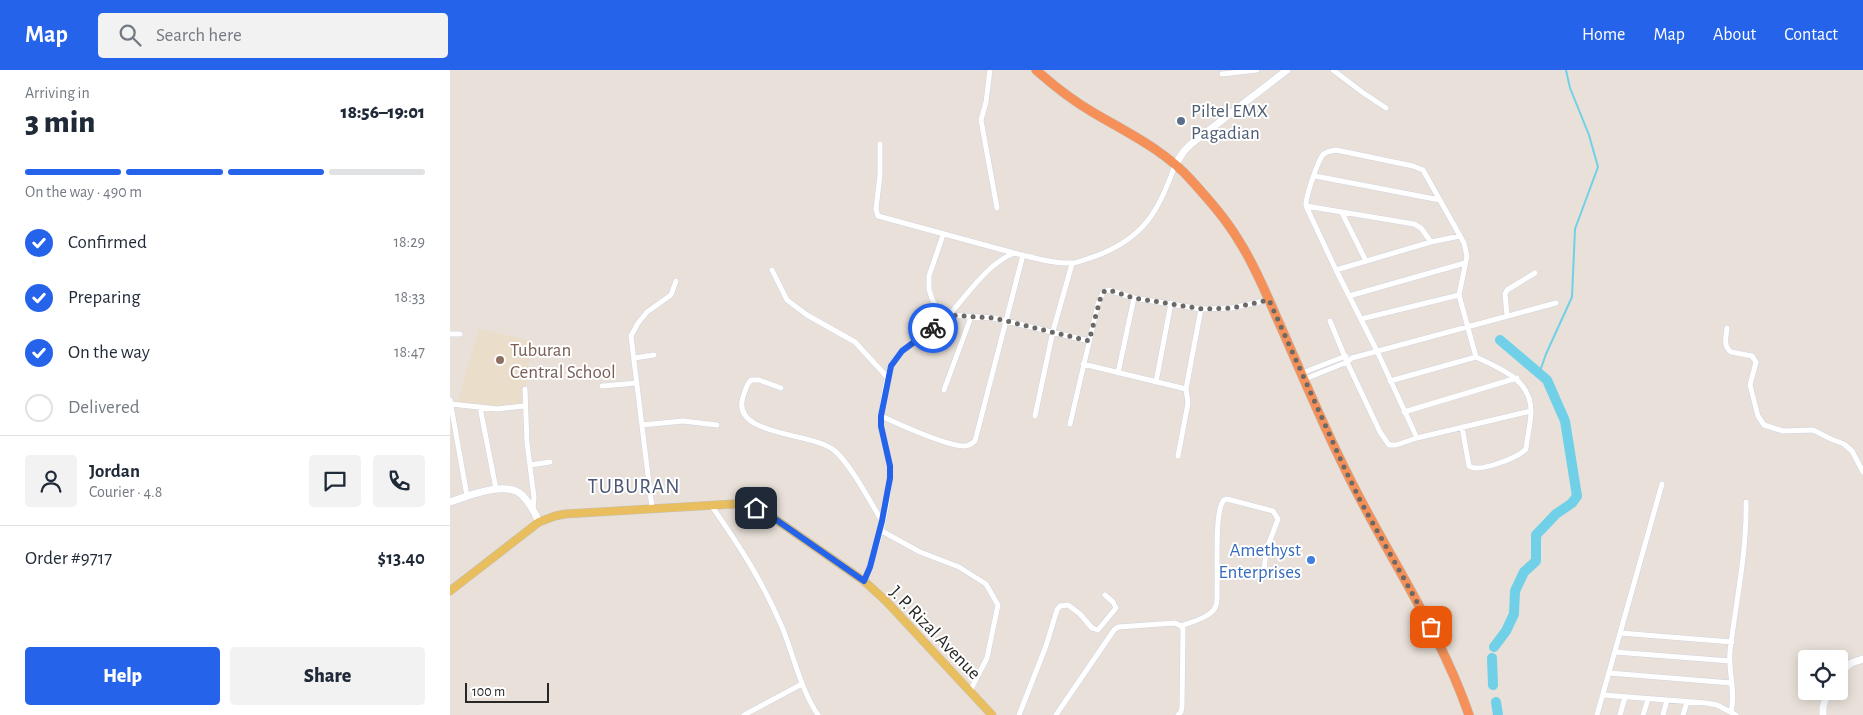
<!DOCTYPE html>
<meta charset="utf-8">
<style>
body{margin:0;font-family:"Alegreya Sans",sans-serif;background:#f2f2f3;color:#1f2937;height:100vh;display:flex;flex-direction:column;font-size:19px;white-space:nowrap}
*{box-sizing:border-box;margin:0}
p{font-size:16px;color:#747a83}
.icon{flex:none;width:28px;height:28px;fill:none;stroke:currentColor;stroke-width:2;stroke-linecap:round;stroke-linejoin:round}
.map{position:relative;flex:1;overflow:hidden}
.details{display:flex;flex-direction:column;background:#fff;width:450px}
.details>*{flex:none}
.controls{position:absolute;left:1348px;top:580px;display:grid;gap:10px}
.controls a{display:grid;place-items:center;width:50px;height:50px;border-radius:5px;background:#fff;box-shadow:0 2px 12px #0003;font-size:25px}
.scale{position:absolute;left:15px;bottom:12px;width:84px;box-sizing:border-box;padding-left:5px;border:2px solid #272727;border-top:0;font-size:14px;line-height:18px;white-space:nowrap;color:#272727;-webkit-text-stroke:4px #fff;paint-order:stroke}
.pin{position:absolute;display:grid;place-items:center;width:42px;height:42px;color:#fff;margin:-21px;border-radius:10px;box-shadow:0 2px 8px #0006}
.courier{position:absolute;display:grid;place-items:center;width:50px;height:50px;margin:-25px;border:4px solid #2563eb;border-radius:50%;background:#fff;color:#222;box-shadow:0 1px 6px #0007}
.head em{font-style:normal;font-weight:800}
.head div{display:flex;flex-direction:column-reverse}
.head{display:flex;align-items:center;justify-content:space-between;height:85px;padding:0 25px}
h1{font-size:32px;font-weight:800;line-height:38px}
.bar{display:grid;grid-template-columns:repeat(4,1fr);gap:8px 5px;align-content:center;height:60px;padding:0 25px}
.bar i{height:6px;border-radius:4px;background:#e0e1e3}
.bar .selected{background:#2563eb}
.bar p{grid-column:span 4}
.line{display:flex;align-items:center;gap:12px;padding:0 25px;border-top:1px solid #e0e1e3}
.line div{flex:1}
.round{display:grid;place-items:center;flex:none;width:52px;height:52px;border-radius:5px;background:#f2f2f3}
ol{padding:0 25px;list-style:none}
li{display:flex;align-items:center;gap:15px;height:55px}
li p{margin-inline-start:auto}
li .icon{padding:5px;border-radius:50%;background:#2563eb;color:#fff;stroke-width:4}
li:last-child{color:#747a83}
li i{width:28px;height:28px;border:2px solid #e0e1e3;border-radius:50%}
.button{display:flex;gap:10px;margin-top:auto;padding:10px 25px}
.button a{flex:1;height:58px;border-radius:5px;background:#2563eb;color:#fff;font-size:20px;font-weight:800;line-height:58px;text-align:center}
.button a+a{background:#f2f2f3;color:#1f2937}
header{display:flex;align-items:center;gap:30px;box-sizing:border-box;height:70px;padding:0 25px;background:#2563eb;color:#fff}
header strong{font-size:24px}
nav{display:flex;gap:28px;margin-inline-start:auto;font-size:18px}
.search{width:350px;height:45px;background:#f2f2f3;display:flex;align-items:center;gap:12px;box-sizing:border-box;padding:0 18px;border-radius:5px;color:#747a83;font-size:19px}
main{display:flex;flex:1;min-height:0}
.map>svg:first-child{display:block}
</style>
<header>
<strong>Map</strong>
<div class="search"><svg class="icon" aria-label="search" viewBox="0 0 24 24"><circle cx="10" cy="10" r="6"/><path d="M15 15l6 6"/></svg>Search here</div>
<nav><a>Home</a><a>Map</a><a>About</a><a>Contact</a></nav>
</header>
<main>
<section class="details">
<div class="head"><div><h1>3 min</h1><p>Arriving in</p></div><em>18:56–19:01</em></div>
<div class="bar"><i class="selected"></i><i class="selected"></i><i class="selected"></i><i></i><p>On the way · 490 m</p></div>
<ol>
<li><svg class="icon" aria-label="check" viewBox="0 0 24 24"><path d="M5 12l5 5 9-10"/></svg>Confirmed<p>18:29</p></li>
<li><svg class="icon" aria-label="check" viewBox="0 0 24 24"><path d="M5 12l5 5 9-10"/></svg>Preparing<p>18:33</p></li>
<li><svg class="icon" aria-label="check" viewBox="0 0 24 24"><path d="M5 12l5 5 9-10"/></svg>On the way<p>18:47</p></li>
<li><i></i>Delivered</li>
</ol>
<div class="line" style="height:90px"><a class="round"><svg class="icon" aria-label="person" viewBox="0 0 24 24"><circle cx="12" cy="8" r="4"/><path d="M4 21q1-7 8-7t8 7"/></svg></a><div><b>Jordan</b><p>Courier · 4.8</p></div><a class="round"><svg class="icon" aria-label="chat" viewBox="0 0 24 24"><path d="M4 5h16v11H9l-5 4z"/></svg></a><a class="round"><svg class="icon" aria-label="phone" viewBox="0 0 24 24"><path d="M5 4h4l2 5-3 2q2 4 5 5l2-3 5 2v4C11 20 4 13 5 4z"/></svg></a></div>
<div class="line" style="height:65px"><div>Order #9717</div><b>$13.40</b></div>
<div class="button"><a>Help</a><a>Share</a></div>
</section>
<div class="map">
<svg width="1413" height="645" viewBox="0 0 1413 645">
<rect width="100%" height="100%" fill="#e9e1d9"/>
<!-- education -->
<path fill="#eaddc9" d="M 29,259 L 83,271 L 72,335 L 54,338 L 7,333 Z"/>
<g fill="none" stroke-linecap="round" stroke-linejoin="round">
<!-- stream -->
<path stroke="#70d0e7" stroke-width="2" d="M 1089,304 L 1096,284 L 1122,227 L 1125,159 L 1148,97 L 1139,65 L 1120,18 L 1116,0"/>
<!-- river -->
<path stroke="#70d0e7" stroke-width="10" d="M 1044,577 L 1056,561 L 1064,544 L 1065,521 L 1074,502 L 1086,491 L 1086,465 L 1106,444 L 1122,433 L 1127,426 L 1115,351 L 1097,310 L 1050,270
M 1042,588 L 1043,615
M 1046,632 L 1048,645"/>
<defs>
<path id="street" d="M 540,0 L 536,32 L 531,50 L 547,138
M 883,0 L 912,22 L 936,38
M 772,4 L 807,0
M 430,74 L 430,105 L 426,139 L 428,146 L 564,183
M 865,106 L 990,130
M 856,136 L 964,154 L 971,158 L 981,172
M 892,143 L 916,191
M 493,165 L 479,206 L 479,219 L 482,229 L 487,237 L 499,245 L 544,248 L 639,271
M 322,200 L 337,230 L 357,245 L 405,272 L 438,308
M 886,200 L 981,172 L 1010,166
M 899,226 L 1015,193
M 1057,245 L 1055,224 L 1057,220 L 1085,203
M 911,249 L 1009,225
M 880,251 L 897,292 L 930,362 L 939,375 L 946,375 L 967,368 L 1081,341
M 1277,258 C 1276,267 1273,276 1281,282 L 1302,286 L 1306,292 L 1300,315 L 1308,346 L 1314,355 L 1333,361 L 1363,360 L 1381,369 L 1394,374 L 1402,381 L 1413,402
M 0,264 L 10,264
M 184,288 L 204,285
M 633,294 L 736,319 L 751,239
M 668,303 L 684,228
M 852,303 L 896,286
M 855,309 L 897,292 L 902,288 L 1106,233
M 940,311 L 1026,287
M 706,312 L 721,233
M 152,316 L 187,313
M 331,318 L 309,310 L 301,310 C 296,315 295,321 293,327 C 280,367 365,362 385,381 C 401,395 420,432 432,451
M 75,319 L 77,373 L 84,427 L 83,440
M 494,320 L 521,247
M 0,330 L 17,426
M 1,334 L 47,339 L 74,336
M 30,337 L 46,419
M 954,342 L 1067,308
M 431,346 C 448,354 497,376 514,376 C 519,376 522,373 525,371 L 573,185
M 585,346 L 603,261 L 622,194
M 620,354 L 648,234 L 653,222 L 659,220 L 684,228 L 751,239 L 782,238 L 819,230
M 192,355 L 233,351 L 267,355
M 967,368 L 927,281 L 886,200 L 856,136 C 855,128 867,94 872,86 C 875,81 881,81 886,80 L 963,96 L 973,100 L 1014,173 L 1017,186 L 1009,225 L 1026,287 C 1049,298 1081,309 1081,341 C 1081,353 1077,367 1076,379 C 1068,388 1028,403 1019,396 L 1012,357
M 728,386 L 738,333 L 736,319
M 80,395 L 100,392
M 261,435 C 289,475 313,512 332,557 C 344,586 350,618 368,645
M 202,438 L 181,266 L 188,253 L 197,242 L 221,225 L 226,211
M 430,460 L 470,482 L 509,497 L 536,514 L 548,535 L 537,588 L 520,621
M 414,511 C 427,480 439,438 440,404 C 441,387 433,373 431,356 C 430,344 436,307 441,296 C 443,290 448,285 452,281 C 468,269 485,259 499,245 C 519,223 536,195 564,183 C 582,187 602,194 621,193 C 629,193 638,188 646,186 C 694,168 709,141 725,95
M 1170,563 L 1282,572
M 1165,582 L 1280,591
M 1159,603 L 1281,613
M 1153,625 L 1256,633 L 1267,635 L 1286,645
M 1281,642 C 1286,622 1278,601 1280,581 C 1286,531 1297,482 1296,432
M 294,645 L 352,614
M 569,645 L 596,576 L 607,540 L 610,536 L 618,535 L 630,544 L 642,558 L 648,560 L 666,538 L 663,532 L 655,525
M 606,645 L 664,560 L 668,557 L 725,553 L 731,556 C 741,552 759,548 765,538 C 768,533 767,524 767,519 C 768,501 764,440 774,430 L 777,429 L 823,441 L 828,449 L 816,481 L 814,501
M 728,645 L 731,642 L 732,637 L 733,559 L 731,556
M 1147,645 L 1212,414
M 1170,645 L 1175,627
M 1193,645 L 1198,629
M 1213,645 L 1217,630
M 1233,645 L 1237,632"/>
<path id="secondary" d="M 725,95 L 734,81 L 741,74 L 837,0
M 0,432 C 18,426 56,410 72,425 C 79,432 85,443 89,452
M 1389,603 L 1401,593 L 1413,589
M 1373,645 L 1373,637 L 1378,621"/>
<path id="primary" d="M 0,521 L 89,452 L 105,446 L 115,444 L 283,434 L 295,435 L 315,442 L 414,511 L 436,531 L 542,645"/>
<path id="highway" d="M 586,0 C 604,16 623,31 644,43 C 678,63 716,81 742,111 C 759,130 776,149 789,171 C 804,194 815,221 826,246 C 849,297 870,349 895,399 C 935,482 989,558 1019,645"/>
</defs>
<!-- street casing -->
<use href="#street" stroke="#cfd3e0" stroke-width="6"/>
<!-- secondary casing -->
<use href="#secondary" stroke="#cfd3e0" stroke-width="8"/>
<!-- primary casing -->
<use href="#primary" stroke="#c3c3c3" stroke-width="9"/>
<!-- highway casing -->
<use href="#highway" stroke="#c3c3c3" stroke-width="10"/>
<!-- street -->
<use href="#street" stroke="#fff" stroke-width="5"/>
<!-- secondary -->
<use href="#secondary" stroke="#fff" stroke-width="7"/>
<!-- primary -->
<use href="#primary" stroke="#e8be5f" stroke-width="8"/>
<!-- highway -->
<use href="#highway" stroke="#f59158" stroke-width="9"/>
</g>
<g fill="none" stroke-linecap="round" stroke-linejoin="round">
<!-- done -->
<path stroke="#6b6865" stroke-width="5" stroke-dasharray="0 9" d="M 483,258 L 498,245 L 544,248 L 639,271 L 651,226 L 653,222 L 659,220 L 684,228 L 752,239 L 782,238 L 819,230 L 894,397 L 911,432 L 981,557"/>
<!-- route -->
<path stroke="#2563eb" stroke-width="6" d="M 306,438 L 315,442 L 414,511 L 420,497 L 432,451 L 440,408 L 440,396 L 431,356 L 431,346 L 441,296 L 452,281 L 483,258"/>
</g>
<!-- markers -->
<circle fill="#5c6f8a" stroke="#fff" stroke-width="2" cx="731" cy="51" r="5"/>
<circle fill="#8d6e63" stroke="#fff" stroke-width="2" cx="50" cy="290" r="5"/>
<circle fill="#3f7fe0" stroke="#fff" stroke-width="2" cx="861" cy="490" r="5"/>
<g text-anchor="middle" stroke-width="4" stroke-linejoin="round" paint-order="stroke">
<!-- service labels -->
<g font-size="19" fill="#4e5e75" stroke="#fff" text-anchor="start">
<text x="741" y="47">Piltel EMX<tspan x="741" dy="22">Pagadian</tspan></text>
</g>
<!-- education labels -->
<g font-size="19" fill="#785e54" stroke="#fff" text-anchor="start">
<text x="60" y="286">Tuburan<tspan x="60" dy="22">Central School</tspan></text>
</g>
<!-- shop labels -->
<g font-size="19" fill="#366cbe" stroke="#fff" text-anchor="end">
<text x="851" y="486">Amethyst<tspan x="851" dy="22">Enterprises</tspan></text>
</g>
<!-- street labels -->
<g font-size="19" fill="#272727" stroke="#fff">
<text transform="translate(486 562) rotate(46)" y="7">J. P. Rizal Avenue</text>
</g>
<!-- quarter labels -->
<g font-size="21" letter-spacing="1" fill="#4b5575" stroke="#fff">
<text x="184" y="423">TUBURAN</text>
</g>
</g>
</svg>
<div class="controls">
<a><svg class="icon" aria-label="locate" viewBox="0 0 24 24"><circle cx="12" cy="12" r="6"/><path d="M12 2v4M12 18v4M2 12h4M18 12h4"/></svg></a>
</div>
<div class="scale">100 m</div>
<div class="pin" style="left:981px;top:557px;background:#ea580c"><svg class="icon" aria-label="bag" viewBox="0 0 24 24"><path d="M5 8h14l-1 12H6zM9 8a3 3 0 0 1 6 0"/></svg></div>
<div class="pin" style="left:306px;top:438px;background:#1f2937"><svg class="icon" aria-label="home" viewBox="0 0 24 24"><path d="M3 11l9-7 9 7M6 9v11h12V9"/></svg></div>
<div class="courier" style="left:483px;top:258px"><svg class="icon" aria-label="bike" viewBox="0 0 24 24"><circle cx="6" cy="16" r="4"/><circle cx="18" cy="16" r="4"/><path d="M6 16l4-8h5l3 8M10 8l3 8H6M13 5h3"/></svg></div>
</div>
</main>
